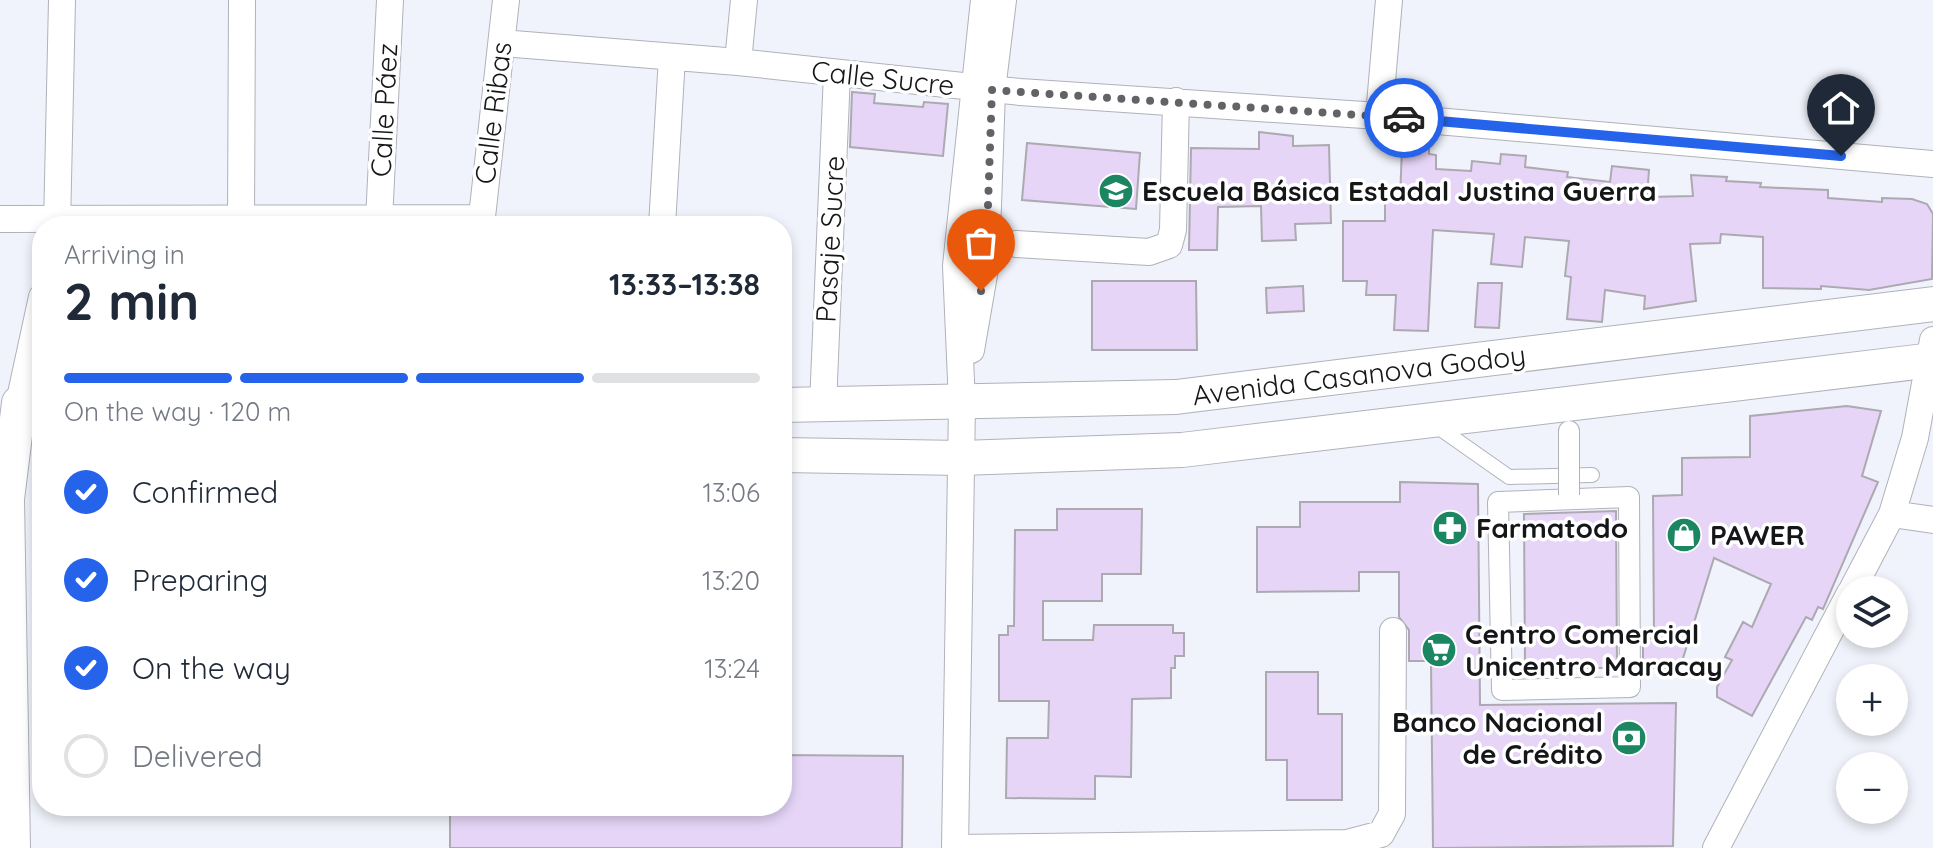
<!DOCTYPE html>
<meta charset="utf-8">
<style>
body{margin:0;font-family:Quicksand,sans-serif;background:#f6f6f7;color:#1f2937;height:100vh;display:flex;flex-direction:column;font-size:30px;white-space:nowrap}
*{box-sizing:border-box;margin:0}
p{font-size:26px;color:#747a83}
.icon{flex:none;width:44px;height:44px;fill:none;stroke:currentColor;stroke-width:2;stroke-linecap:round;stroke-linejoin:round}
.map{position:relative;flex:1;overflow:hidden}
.details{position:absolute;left:32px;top:216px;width:760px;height:600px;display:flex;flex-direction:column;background:#fff;border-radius:32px;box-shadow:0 4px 12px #0003}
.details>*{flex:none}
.controls{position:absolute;left:1836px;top:576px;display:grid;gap:16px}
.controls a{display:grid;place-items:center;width:72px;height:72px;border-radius:50%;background:#fff;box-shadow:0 4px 12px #0003;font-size:40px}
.pin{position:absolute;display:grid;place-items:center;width:68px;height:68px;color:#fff;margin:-82px -34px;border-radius:50% 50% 50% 0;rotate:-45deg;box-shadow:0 0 8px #0007}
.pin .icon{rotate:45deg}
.courier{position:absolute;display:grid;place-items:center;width:80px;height:80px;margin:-40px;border:6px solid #2563eb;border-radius:50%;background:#fff;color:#222;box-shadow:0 2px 10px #0007}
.head em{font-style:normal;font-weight:800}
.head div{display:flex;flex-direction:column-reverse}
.head{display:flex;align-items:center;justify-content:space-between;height:136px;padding:0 32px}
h1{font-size:52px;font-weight:800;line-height:60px}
.bar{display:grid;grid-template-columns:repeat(4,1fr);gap:12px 8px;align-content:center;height:96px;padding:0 32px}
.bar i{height:10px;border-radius:6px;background:#e0e1e3}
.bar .current{background:#2563eb}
.bar p{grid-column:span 4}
ol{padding:0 32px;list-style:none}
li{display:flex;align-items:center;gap:24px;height:88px}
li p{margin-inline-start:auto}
li .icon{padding:8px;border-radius:50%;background:#2563eb;color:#fff;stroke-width:4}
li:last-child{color:#747a83}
li i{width:44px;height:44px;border:4px solid #e0e1e3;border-radius:50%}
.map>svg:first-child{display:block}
</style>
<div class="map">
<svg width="1933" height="848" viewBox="0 0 1933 848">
<rect width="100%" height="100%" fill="#f0f3fb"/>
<!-- building -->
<path fill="#e6d5f7" stroke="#aca9b0" stroke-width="2" d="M 852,92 L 875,94 L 874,103 L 923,107 L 924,102 L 948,104 L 943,156 L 850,147 Z
M 1259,132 L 1293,136 L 1293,146 L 1329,145 L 1331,223 L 1295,224 L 1296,240 L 1262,241 L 1261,206 L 1218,207 L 1217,250 L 1189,250 L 1191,148 L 1259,149 Z
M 1027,143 L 1140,153 L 1136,209 L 1022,200 Z
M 1402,147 L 1429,148 L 1429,154 L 1436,155 L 1436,169 L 1471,171 L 1472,161 L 1500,164 L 1501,154 L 1526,156 L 1525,167 L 1568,172 L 1567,177 L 1610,182 L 1612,166 L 1649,170 L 1647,197 L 1693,196 L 1691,175 L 1727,177 L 1726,181 L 1761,183 L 1760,187 L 1828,190 L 1828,198 L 1882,202 L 1882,198 L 1912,199 L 1927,204 L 1933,214 L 1932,279 L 1869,290 L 1821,286 L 1821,289 L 1763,288 L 1763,237 L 1721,234 L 1720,243 L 1690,244 L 1696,301 L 1644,309 L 1645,296 L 1605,290 L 1602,322 L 1567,319 L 1571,277 L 1565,276 L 1569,241 L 1525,237 L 1522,267 L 1491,264 L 1494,234 L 1433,230 L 1428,331 L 1394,330 L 1396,295 L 1366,295 L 1367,281 L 1343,281 L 1343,221 L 1385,221 L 1385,200 L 1400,200 Z
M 1092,281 L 1196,281 L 1197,350 L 1092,350 Z
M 1478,283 L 1502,283 L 1499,328 L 1475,327 Z
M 1303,286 L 1304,311 L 1267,313 L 1266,288 Z
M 1847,406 L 1881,411 L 1862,476 L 1878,482 L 1823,609 L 1818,607 L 1812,620 L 1806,617 L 1752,716 L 1717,697 L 1717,687 L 1732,660 L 1725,657 L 1743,622 L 1752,627 L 1771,584 L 1714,558 L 1680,668 L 1643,668 L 1643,639 L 1654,638 L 1653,496 L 1682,495 L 1682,458 L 1750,457 L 1750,416 Z
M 1400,482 L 1478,484 L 1480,705 L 1676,703 L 1673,846 L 1433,848 L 1431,661 L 1409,661 L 1409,630 L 1399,617 L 1399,572 L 1359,572 L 1359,591 L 1257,592 L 1257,527 L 1300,527 L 1300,502 L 1400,502 Z
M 1057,509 L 1142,509 L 1141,574 L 1102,574 L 1102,601 L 1043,601 L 1043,640 L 1093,640 L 1094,625 L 1173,625 L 1173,633 L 1184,633 L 1184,656 L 1175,656 L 1175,668 L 1171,668 L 1171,698 L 1132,699 L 1131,777 L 1095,776 L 1095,799 L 1006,798 L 1007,738 L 1048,738 L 1049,701 L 999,701 L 999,635 L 1008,635 L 1008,626 L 1014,626 L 1015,530 L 1057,530 Z
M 1616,511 L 1617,668 L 1525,668 L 1524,514 Z
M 1266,672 L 1318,672 L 1318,714 L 1342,714 L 1342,800 L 1287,800 L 1287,760 L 1266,760 Z
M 782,755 L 903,756 L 902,848 L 450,848 L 450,806 L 782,806 Z"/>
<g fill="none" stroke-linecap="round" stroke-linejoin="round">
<defs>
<path id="service" d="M 1435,425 L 1509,477 L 1592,475"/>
<path id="pedestrian" d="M 1569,456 L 1569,431
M 1629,497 L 1630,687 L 1502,690 L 1498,502 Z"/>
<path id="minor" d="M 502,43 L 738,62 L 1020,92 L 1379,116 L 1933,164
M 738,62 L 744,0
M 1379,116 L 1389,0
M 0,219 L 481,218
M 241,219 L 242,0
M 379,220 L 390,0
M 57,226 L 62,0
M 481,226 L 506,0
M 662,226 L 672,57
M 1016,244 L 1149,252 L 1169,245 L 1173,230 L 1176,101
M 971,350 L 986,263 L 992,90 L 1003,0
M 19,403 L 42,297
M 823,405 L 837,73
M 1892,514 L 1933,520
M 1852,590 L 1892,514 L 1915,438 L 1933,340
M 955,848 L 962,403 L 956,266 L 984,0
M 955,848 L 1347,843 L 1381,834 L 1392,814 L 1393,631
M 1716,848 L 1850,593"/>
<path id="tertiary" d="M 782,405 L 1176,397 L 1933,304
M 782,455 L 962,458 L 1182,450 L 1933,360
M 13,848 L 7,499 L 19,403"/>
</defs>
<!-- service casing -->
<use href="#service" stroke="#afb2b9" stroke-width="16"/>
<!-- pedestrian casing -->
<use href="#pedestrian" stroke="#afb2b9" stroke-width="22"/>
<!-- minor casing -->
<use href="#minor" stroke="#afb2b9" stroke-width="28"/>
<!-- tertiary casing -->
<use href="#tertiary" stroke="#afb2b9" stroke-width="36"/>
<!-- service -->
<use href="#service" stroke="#fff" stroke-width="14"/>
<!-- pedestrian -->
<use href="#pedestrian" stroke="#fff" stroke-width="20"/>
<!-- minor -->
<use href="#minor" stroke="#fff" stroke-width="26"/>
<!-- tertiary -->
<use href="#tertiary" stroke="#fff" stroke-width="34"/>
<defs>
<path id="pedestrian-bridge" d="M 1569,495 L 1569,456"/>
</defs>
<!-- pedestrian-bridge casing -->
<use href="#pedestrian-bridge" stroke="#afb2b9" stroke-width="22" stroke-linecap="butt"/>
<!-- pedestrian-bridge -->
<use href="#pedestrian-bridge" stroke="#fff" stroke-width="20"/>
</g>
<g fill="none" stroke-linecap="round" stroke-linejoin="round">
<!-- done -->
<path stroke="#626367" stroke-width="8" stroke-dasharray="0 14.4" d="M 981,291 L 986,263 L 992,90 L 1404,118"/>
<!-- route -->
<path stroke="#2563eb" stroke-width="10" d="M 1404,118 L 1841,156"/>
</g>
<!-- icons -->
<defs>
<symbol id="school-disc" viewBox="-11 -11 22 22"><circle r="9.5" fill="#1c8663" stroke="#fff"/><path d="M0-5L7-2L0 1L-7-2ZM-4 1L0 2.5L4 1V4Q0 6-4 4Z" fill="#fff"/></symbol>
<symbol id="pharmacy-disc" viewBox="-11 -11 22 22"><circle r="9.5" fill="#1c8663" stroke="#fff"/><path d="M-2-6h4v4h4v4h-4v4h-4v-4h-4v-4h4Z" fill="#fff"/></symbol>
<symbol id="shop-disc" viewBox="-11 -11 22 22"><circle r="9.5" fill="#1c8663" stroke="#fff"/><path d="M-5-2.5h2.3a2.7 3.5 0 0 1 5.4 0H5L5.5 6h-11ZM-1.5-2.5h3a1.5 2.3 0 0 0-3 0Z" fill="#fff"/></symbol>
<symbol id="supermarket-disc" viewBox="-11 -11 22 22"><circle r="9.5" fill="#1c8663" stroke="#fff"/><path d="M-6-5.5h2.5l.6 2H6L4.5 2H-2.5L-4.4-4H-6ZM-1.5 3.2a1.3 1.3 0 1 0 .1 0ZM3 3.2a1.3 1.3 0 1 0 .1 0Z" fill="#fff"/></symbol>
<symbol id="bank-disc" viewBox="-11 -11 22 22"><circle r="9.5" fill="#1c8663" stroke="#fff"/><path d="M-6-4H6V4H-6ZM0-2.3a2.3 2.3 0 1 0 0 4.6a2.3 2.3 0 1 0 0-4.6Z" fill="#fff"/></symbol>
</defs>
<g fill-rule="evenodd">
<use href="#school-disc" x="1096" y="171" width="40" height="40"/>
<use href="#pharmacy-disc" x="1430" y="508" width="40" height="40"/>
<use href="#shop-disc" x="1664" y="515" width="40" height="40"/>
<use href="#supermarket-disc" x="1419" y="630" width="40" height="40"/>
<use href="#bank-disc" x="1609" y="718" width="40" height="40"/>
</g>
<g text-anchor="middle" stroke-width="7" stroke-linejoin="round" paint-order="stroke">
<!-- street labels -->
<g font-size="28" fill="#151618" stroke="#fff">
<text transform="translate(883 78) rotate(6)" y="10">Calle Sucre</text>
<text transform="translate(384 110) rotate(-87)" y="10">Calle Páez</text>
<text transform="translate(493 113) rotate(-83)" y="10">Calle Ribas</text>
<text transform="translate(830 239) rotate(-87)" y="10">Pasaje Sucre</text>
<text transform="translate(1359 375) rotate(-7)" y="10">Avenida Casanova Godoy</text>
</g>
<!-- poi labels -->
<g font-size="28" font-weight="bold" fill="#151618" stroke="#fff" text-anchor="start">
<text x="1142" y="201">Escuela Básica Estadal Justina Guerra</text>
<text x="1476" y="538">Farmatodo</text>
<text x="1710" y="545">PAWER</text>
<text x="1465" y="644">Centro Comercial<tspan x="1465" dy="32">Unicentro Maracay</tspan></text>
<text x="1603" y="732" text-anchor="end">Banco Nacional<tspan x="1603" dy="32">de Crédito</tspan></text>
</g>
</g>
</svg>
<div class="controls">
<a><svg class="icon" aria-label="layers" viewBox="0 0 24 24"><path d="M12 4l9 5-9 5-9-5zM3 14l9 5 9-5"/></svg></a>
<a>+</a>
<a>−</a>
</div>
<div class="pin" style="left:981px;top:291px;background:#ea580c"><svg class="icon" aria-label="bag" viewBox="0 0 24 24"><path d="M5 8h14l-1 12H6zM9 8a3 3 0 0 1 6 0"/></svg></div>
<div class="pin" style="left:1841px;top:156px;background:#1f2937"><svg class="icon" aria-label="home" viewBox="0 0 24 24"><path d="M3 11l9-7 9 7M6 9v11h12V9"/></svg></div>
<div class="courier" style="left:1404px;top:118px"><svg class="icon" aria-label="car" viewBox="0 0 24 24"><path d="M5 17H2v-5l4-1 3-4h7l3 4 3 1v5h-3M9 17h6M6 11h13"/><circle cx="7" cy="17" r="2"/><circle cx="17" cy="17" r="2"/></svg></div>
<section class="details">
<div class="head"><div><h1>2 min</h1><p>Arriving in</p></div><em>13:33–13:38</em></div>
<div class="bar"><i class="current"></i><i class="current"></i><i class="current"></i><i></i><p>On the way · 120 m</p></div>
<ol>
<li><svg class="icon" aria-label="check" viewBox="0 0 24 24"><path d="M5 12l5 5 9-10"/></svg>Confirmed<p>13:06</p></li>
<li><svg class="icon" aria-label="check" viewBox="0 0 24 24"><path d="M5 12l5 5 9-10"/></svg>Preparing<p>13:20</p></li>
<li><svg class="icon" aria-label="check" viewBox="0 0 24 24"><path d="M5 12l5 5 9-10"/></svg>On the way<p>13:24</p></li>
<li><i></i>Delivered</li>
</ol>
</section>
</div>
